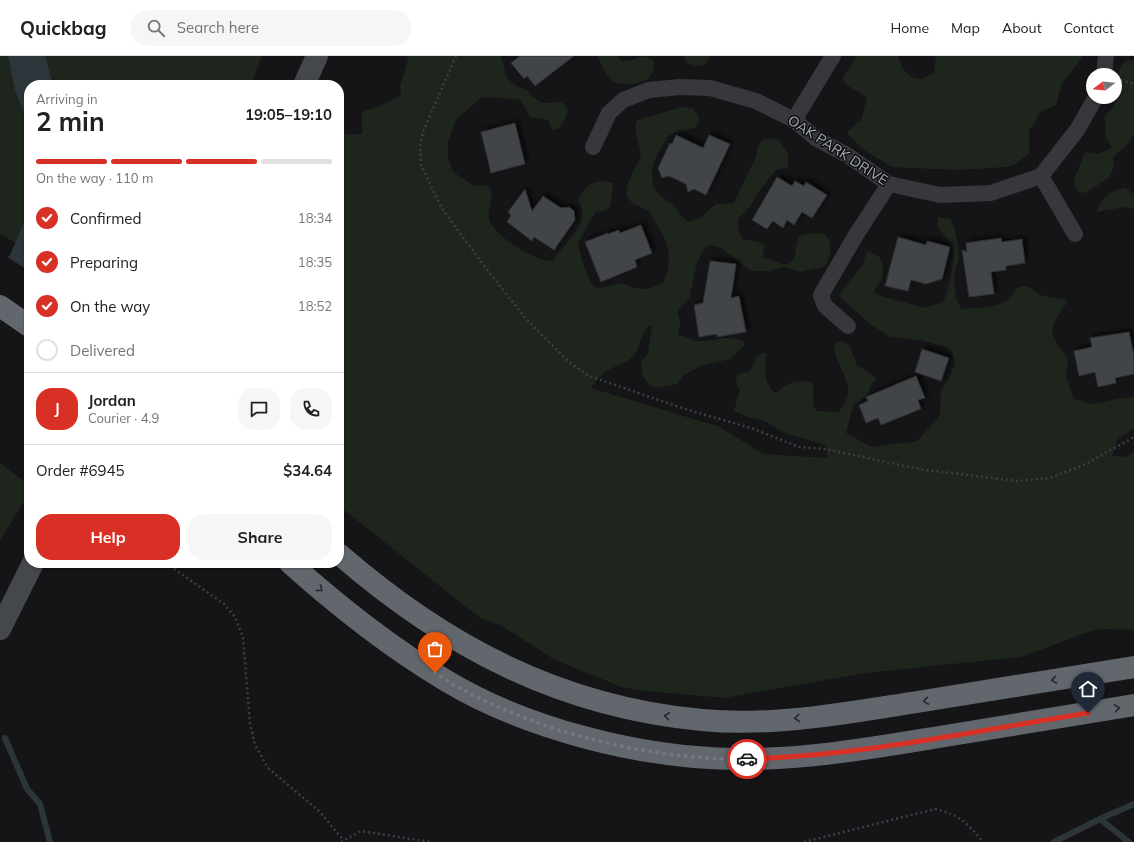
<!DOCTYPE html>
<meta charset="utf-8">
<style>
body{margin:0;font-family:Mulish,sans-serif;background:#f6f6f6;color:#202124;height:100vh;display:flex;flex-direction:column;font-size:15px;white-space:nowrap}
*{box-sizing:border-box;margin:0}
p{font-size:13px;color:#757577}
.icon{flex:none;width:22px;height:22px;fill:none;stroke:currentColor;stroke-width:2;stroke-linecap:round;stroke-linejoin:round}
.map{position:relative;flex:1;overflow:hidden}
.panel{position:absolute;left:24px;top:24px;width:320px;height:488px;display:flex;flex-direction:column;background:#fff;border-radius:16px;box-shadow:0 1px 3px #0004}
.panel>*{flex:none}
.needle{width:26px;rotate:254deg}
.buttons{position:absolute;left:1086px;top:12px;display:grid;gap:8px}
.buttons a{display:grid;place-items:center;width:36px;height:36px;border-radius:50%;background:#fff;box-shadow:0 1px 3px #0004;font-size:20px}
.pin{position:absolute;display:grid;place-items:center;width:34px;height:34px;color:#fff;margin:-41px -17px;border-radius:50% 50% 50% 0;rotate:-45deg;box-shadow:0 0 4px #0007}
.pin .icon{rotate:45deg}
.courier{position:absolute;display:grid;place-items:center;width:40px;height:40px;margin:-20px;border:3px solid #d93025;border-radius:50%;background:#fff;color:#222;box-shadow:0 1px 5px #0007}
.overview em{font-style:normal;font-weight:700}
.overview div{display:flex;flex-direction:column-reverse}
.overview{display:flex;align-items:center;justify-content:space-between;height:68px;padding:0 12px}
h1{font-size:26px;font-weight:700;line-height:30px}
.bar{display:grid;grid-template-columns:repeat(4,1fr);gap:6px 4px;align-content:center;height:48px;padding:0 12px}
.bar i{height:5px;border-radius:3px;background:#e0e0e0}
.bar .on{background:#d93025}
.bar p{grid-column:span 4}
.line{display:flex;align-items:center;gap:10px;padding:0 12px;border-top:1px solid #e0e0e0}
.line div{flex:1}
.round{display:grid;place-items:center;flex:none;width:42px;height:42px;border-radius:16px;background:#f6f6f6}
ol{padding:0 12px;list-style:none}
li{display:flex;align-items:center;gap:12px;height:44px}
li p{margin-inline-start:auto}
li .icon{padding:4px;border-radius:50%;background:#d93025;color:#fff;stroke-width:4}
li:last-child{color:#757577}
li i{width:22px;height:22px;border:2px solid #e0e0e0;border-radius:50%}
.cta{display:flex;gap:8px;margin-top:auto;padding:8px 12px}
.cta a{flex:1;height:46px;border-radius:16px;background:#d93025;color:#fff;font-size:16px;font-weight:700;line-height:46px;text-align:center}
.cta a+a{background:#f6f6f6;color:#202124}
header{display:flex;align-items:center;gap:24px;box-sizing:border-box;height:56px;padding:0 20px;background:#fff;border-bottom:1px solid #e0e0e0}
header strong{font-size:19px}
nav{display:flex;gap:22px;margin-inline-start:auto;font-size:14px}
.search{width:280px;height:36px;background:#f6f6f6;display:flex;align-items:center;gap:10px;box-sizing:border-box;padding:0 14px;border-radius:16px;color:#757577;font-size:15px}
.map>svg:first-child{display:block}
</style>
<header>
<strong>Quickbag</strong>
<div class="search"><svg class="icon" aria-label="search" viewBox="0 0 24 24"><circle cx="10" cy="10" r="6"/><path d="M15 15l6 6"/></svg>Search here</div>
<nav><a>Home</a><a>Map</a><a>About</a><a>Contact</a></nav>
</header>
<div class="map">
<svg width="1134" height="786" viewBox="0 0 1134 786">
<defs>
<filter id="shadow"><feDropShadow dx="3.5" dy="-3.5" stdDeviation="2" flood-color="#0009"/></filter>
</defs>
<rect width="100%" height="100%" fill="#151517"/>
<!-- green -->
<path fill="#1d251d" d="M 0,0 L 262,0 L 251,29 L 29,29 L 29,194 L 0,178 Z
M 409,0 L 501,0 L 507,22 L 516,30 L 527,34 L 532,40 L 542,47 L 561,46 L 567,51 C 569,58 562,70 556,74 L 551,73 L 548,64 L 530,61 L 521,45 L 517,43 L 482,41 L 456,64 L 448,86 L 448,101 L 453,116 L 475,130 L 488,129 C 496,144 487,149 489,162 C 491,178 535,206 552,205 C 561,192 578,178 582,162 C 584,156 580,149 578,144 C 586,127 595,123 613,127 L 611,146 L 609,153 L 595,157 L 578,187 C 580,198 587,227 597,232 L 622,227 L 634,232 L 648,233 L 663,227 C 673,204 670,189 657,169 C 655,165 652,160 649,156 C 643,151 630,149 627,140 C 624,128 636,111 641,100 L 635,73 L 637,64 L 682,51 L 692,52 C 696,56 701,62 698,68 C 693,76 678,73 670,79 C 667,81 665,85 663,89 C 653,103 648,118 656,135 C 660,141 670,145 675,151 C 680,156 681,162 689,166 L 701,161 L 716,148 L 730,148 L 734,146 L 756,101 L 758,90 L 763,83 L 774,82 L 779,85 L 788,98 L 788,111 L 776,114 L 756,139 L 751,150 L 738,163 L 739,176 L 743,183 L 765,188 L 762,202 C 773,201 782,212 790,207 C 797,202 795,187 800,180 C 817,174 833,174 830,197 C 829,203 827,207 824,211 L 800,216 L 784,211 L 768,215 L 751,215 L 721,192 L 710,189 C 695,197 694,226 690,240 C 688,247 678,249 678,258 C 678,261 681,264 680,267 C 680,272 677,274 678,279 C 686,279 691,285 698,285 C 720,286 721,277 744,285 L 745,289 L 730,303 L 700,310 L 683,320 L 677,328 L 656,332 C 644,326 641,320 641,306 L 648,297 L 652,269 C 642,272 641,290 635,298 C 629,307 615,310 606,315 C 600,319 595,327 591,332 L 720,371 L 763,398 L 827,402 L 826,389 L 784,377 L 763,364 L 748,361 L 734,355 L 740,333 L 737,329 L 736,321 L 739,318 L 750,315 L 757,300 L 764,296 L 767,298 C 764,312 763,325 775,337 L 778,336 C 785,327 803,321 813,328 L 813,348 L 816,355 L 838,356 C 861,330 838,318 834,291 L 837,287 L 841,285 L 849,289 L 857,309 L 877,322 L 872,327 L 868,338 L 853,350 L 846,377 L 872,391 L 917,385 L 938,362 L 940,357 L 941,334 L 950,320 L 955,308 L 951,294 L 947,291 L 920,284 L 890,281 L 870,268 L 840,241 L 839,238 L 862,210 L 867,195 C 882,199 885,206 882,222 C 881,227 875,231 874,236 L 881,240 L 921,251 L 925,252 L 943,246 C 948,237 957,199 952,191 C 948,183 942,177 937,170 L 938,162 L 950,162 C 955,167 959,194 959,202 C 959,205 957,207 956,210 C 953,222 954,245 962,253 C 976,252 992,252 1005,246 C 1012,242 1015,231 1023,230 C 1032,229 1034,236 1041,239 C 1050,243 1059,240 1068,245 C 1050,272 1045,275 1068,302 L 1066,321 L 1074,343 L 1091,348 L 1134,340 L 1134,372 L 1118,383 L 1112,400 L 1125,401 L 1134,396 L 1134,574 L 1102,573 L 1091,575 L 1021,601 L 865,617 L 724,642 L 636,634 L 619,630 L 555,604 L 502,570 L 480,562 L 339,450 L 339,160 L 344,153 L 339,134 L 339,78 L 362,78 L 362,56 L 382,49 L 401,39 L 400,30 Z
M 598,0 L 617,0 C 624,11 635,1 644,0 L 654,5 C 656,29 633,29 614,27 L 604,15 Z
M 684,0 L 710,0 L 705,9 L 698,10 L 686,7 Z
M 857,0 L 898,0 C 903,18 916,31 934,16 L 936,0 L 1082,0 L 1082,2 L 1062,27 L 1056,49 L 1039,57 L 1035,67 L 1029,73 L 1029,97 L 1016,108 L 1007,111 L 957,114 L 891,111 L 866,95 L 847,78 L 849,74 L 861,64 L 867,43 C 861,33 843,33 843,21 Z
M 1128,4 L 1134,5 L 1134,77 L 1129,87 L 1113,101 L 1114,111 L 1109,122 C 1099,126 1090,138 1079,137 L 1074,128 L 1074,124 L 1085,96 L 1098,98 L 1112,92 L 1105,80 L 1105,60 C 1110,55 1116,49 1117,41 C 1118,38 1116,36 1116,32 C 1116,23 1119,8 1128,4 Z
M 1125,132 L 1134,138 L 1134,153 L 1125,151 L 1097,156 C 1098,143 1114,133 1125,132 Z
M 0,407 L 29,429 L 29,437 L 0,485 Z"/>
<!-- water -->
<path fill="#2c363a" d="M 8,0 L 45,0 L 53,29 L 29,29 L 29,69 L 15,34 Z
M 29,156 L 29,228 L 0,209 L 10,199 Z"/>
<!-- pier -->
<path fill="#151517" d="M 6,200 L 29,215 L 29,230 L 0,259 L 0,206 Z"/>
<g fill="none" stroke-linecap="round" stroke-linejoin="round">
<!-- stream -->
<path stroke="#2c363a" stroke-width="6" d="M 5,682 L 27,733 L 40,748 L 50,786
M 1100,763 L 1129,786
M 1054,786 L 1100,763 L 1134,748"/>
</g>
<!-- building -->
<path fill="#424447" stroke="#2f3033" filter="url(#shadow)" d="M 520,0 L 574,0 L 535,30 L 527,20 L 524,23 L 511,7 Z
M 515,67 L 525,108 L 491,117 L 481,76 Z
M 676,79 L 703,92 L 709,79 L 730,88 L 706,139 L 694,133 L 688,136 L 686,128 L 669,120 L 662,122 L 658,112 L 670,87 L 672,88 Z
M 777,121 L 792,130 L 795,125 L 804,130 L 806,126 L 827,139 L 812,162 L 802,156 L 794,169 L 787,164 L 783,172 L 773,165 L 767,173 L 752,164 Z
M 525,133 L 532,155 L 543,140 L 561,152 L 569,151 L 574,155 L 575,164 L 554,194 L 534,181 L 532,185 L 507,166 L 511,159 L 508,156 Z
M 641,169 L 652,197 L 635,204 L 637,211 L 601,226 L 585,186 L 608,177 L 608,178 L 619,174 L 620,177 Z
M 898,181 L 926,189 L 927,185 L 950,191 L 942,223 L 926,228 L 911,224 L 908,235 L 885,230 Z
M 1001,182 L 1002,186 L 1022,183 L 1025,207 L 1006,210 L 1006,214 L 991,216 L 994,238 L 969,241 L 962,194 L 967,196 L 966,187 Z
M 710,205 L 736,208 L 731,242 L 739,240 L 746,276 L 717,281 L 717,278 L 699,281 L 694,249 L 703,247 Z
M 1129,276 L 1134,300 L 1134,318 L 1115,322 L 1116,327 L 1098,331 L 1095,316 L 1079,320 L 1074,295 L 1092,291 L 1090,282 Z
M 922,293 L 949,302 L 941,325 L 915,316 Z
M 916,320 L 925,342 L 918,344 L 921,353 L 881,369 L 878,362 L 866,367 L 859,349 L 868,345 L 866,341 Z"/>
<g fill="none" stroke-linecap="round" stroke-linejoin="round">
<!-- path -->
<path stroke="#3c3f43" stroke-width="2.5" stroke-dasharray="2 3" stroke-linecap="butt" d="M 456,0 L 423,76 L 420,91 L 421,109 L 441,151 L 479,203 L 526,263 L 569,306 L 589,320 L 685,353 L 754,373 L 799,391 L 825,393 L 919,413 L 1017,425 L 1050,422 L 1086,408 L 1134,381
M 1121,24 L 1134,28
M 166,507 L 224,548 L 235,561 L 243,581 L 250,668 L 255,689 L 268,712 L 320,756 L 343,784
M 341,786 L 361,775 L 430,786
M 804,786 L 935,753 C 960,759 967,767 983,786"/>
<!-- street -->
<path stroke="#36383c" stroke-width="16" d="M 1104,19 L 1106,0
M 794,64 L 833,0
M 593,91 L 609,57 L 623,44 L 649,34 L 680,31 L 710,32 L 756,45 L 794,64 L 817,83 L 847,99 L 889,128 L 940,139 L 991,137 L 1041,120 L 1077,74 L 1096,41
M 1041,120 L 1075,178
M 848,270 L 825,250 L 821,239 L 856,179 L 889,128"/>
<!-- secondary -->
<path stroke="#44474c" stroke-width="22" d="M 304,29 L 317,0
M 0,573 L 33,507"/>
<!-- highway -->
<path stroke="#62666d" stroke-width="22" d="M 0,250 L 29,270
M 339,498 C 445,590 560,651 702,664 C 773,671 846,657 917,646 C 989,634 1062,623 1134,611
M 290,507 C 338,550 390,591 445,624 C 526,673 641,702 735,703 C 802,704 867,693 933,682 C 1000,671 1067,660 1134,649"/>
</g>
<!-- one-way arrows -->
<defs><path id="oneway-chevron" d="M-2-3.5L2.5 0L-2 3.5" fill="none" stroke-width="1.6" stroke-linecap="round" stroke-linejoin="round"/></defs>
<g stroke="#242629">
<use href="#oneway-chevron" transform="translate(320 533) rotate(38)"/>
<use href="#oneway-chevron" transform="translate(1054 624) rotate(171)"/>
<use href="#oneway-chevron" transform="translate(926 645) rotate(171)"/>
<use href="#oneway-chevron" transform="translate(1117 652) rotate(-9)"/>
<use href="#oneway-chevron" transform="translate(667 660) rotate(-173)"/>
<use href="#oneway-chevron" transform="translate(797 662) rotate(175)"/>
</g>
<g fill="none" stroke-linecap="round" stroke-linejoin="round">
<!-- done -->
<path stroke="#75787f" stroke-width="4" stroke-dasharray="0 7.2" d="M 435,617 C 517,672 648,705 747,703"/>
<!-- route -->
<path stroke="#d93025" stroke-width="5" d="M 747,703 C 861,700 975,675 1088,657"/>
</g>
<g text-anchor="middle" stroke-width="3" stroke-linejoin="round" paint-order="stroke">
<!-- street labels -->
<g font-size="14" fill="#a8aeb7" stroke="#101012">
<text transform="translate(838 94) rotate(33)" y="5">OAK PARK DRIVE</text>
</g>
</g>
</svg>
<div class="buttons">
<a><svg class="needle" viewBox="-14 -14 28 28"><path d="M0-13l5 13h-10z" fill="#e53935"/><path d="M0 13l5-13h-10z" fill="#757577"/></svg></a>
</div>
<div class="pin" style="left:435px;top:617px;background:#ea580c"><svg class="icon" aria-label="bag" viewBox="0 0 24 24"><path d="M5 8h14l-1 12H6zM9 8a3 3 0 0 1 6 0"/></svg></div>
<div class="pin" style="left:1088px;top:657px;background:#1f2937"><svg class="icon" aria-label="home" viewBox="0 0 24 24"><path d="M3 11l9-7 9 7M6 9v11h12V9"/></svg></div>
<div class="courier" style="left:747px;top:703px"><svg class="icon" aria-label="car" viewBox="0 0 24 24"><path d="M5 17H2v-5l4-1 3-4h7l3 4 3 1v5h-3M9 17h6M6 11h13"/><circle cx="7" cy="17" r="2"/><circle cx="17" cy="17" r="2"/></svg></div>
<section class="panel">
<div class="overview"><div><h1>2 min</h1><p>Arriving in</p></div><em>19:05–19:10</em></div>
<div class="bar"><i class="on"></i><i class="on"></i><i class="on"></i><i></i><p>On the way · 110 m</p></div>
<ol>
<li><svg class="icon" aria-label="check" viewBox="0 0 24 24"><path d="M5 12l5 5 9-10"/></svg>Confirmed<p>18:34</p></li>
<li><svg class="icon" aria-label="check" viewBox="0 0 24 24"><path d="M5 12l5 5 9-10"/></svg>Preparing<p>18:35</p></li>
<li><svg class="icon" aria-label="check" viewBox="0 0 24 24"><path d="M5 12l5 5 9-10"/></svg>On the way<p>18:52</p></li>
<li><i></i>Delivered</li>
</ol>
<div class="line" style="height:72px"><b class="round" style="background:#d93025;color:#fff">J</b><div><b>Jordan</b><p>Courier · 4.9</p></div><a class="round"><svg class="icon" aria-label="chat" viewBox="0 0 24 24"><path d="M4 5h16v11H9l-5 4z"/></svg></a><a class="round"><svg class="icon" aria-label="phone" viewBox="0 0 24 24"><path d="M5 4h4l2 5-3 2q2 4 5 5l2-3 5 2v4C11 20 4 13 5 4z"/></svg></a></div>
<div class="line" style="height:52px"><div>Order #6945</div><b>$34.64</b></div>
<div class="cta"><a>Help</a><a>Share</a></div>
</section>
</div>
